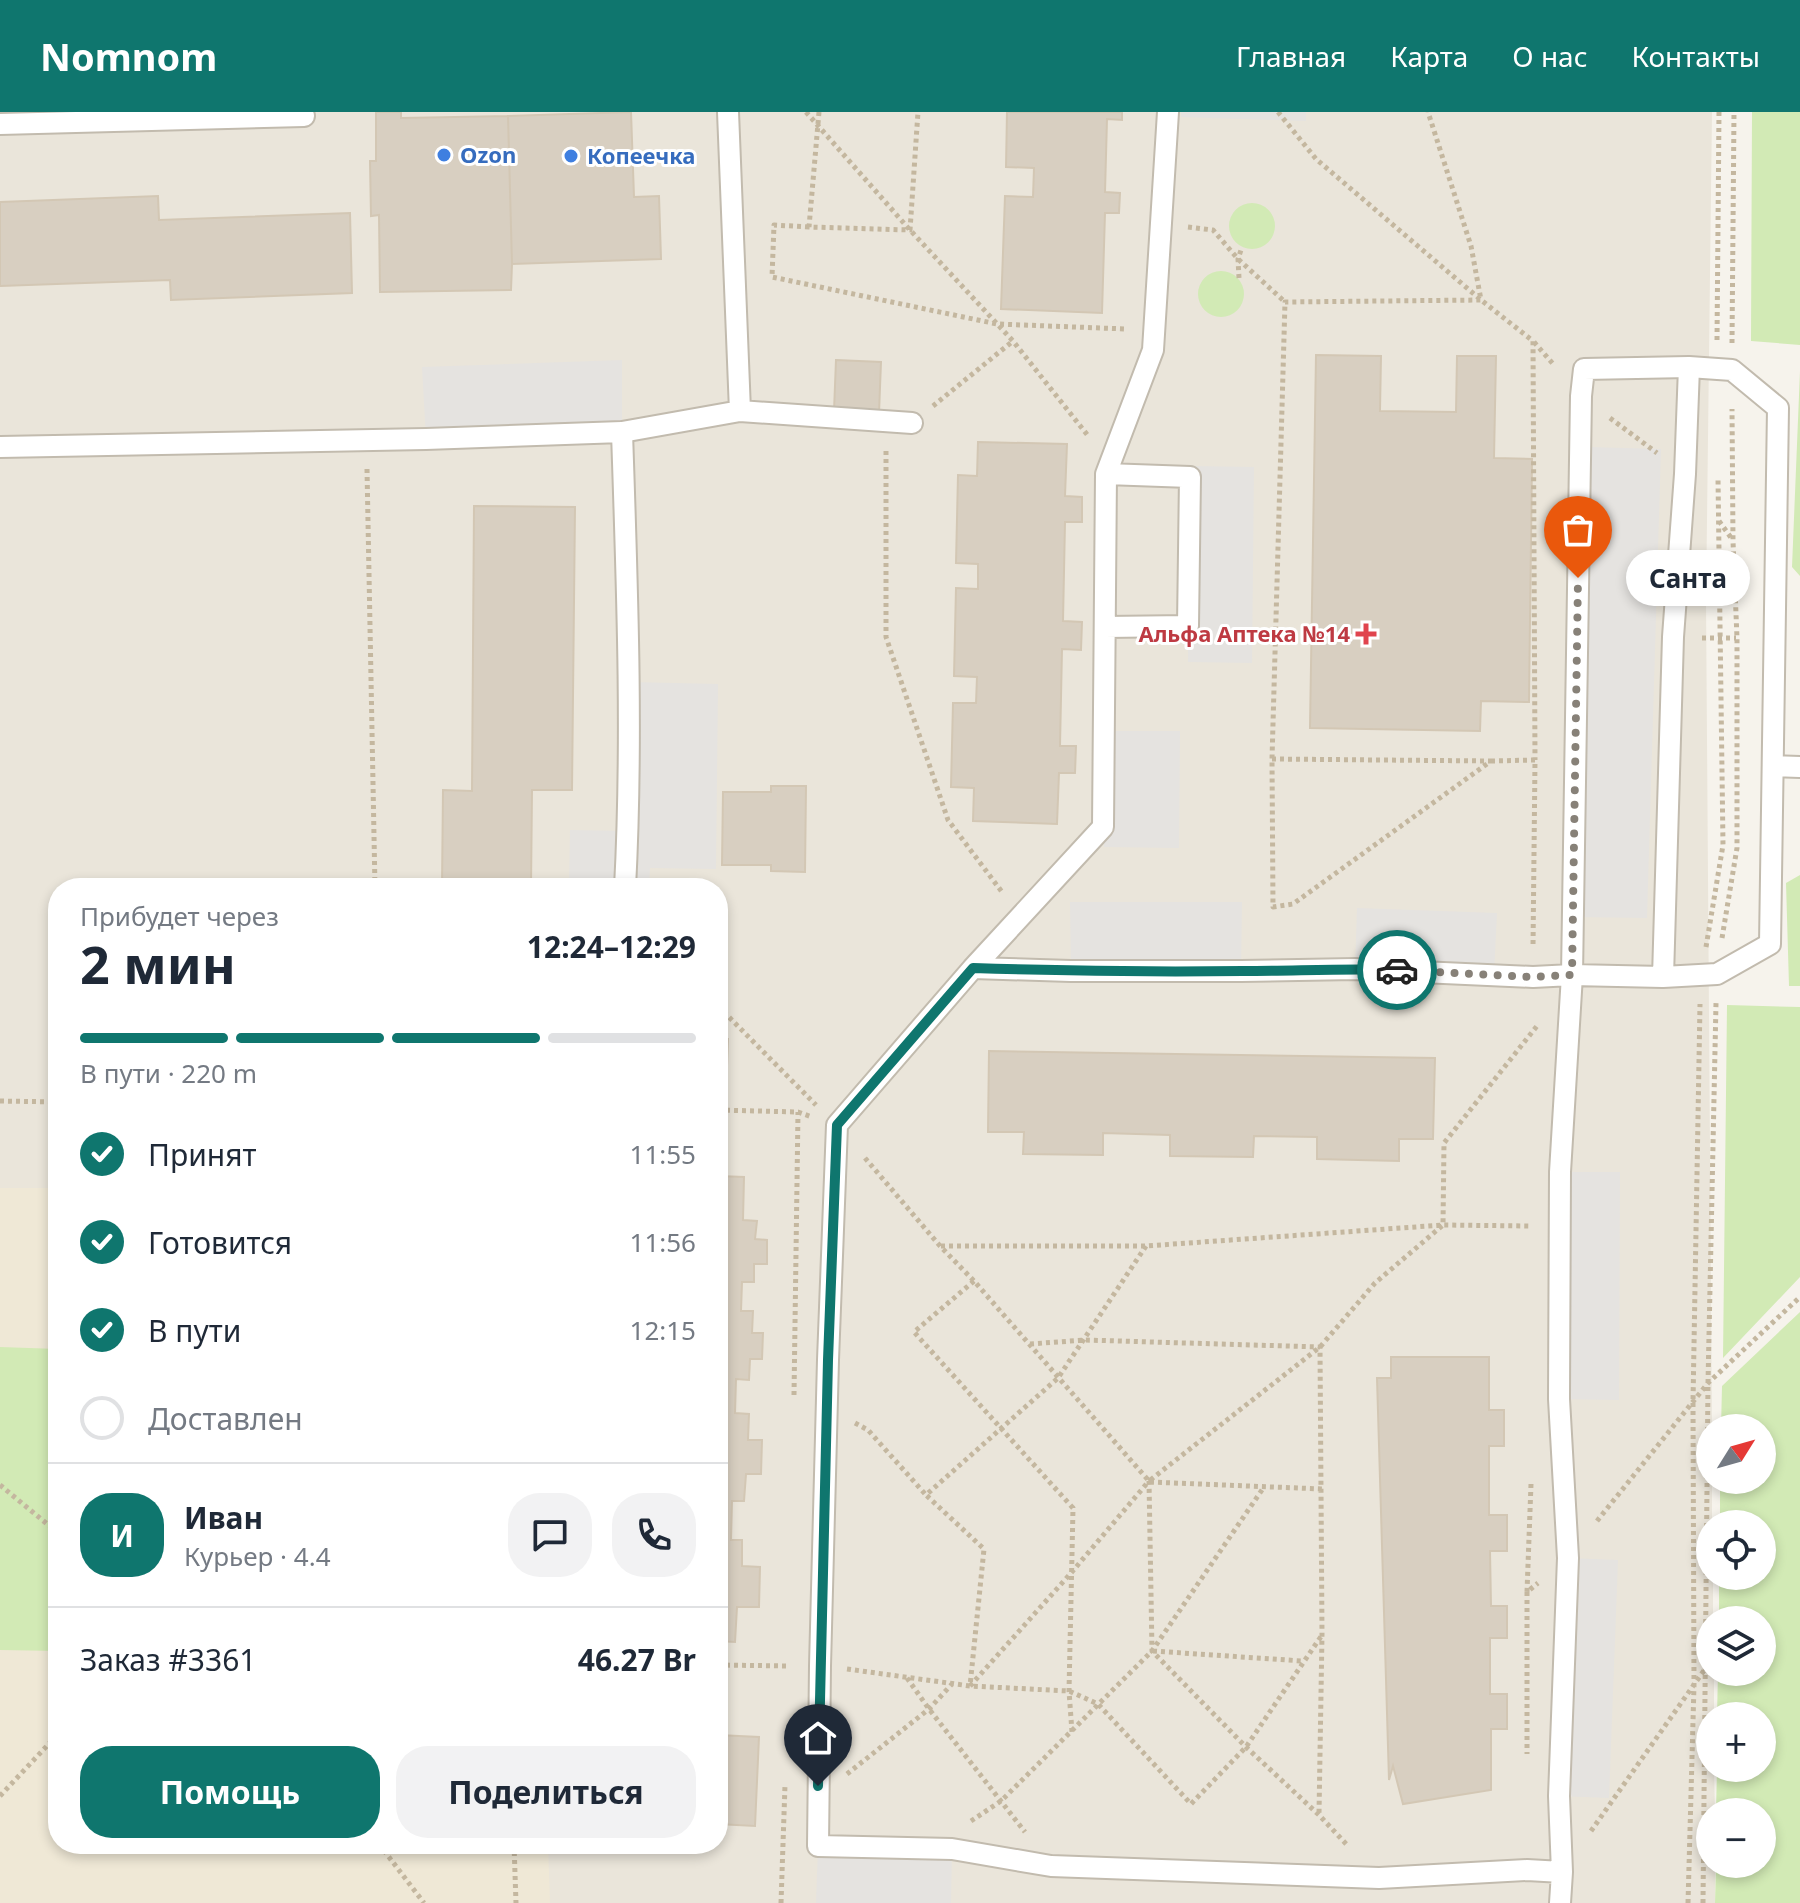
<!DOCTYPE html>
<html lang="ru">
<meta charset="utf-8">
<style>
body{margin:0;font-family:"Noto Sans",sans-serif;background:#f2f2f3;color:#1f2937;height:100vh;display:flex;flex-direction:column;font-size:30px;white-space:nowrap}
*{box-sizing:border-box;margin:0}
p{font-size:26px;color:#747a83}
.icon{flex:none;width:44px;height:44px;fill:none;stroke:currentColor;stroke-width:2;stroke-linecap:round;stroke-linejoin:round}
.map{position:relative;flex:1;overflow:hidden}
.sheet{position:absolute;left:48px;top:766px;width:680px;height:976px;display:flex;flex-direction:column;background:#fff;border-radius:32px;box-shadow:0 4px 12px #0003}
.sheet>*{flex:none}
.needle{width:52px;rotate:53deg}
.fabs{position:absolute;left:1696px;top:1302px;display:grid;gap:16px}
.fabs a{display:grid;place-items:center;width:80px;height:80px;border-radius:50%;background:#fff;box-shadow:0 4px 12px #0003;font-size:40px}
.pin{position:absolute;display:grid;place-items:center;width:68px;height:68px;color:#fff;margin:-82px -34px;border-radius:50% 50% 50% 0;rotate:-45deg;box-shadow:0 0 8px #0007}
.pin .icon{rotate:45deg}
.courier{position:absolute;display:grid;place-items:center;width:80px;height:80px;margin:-40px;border:6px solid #0f766e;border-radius:50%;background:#fff;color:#222;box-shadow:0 2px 10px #0007}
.bubble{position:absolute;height:56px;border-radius:28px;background:#fff;box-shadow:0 4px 12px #0003;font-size:26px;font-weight:700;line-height:56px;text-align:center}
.summary em{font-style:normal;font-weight:700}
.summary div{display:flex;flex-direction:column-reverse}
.summary{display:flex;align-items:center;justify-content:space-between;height:136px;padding:0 32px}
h1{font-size:52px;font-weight:700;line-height:60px}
.bar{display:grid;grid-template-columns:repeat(4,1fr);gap:12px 8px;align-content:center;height:96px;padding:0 32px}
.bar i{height:10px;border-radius:6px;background:#e0e1e3}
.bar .active{background:#0f766e}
.bar p{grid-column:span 4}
.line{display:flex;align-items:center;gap:20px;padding:0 32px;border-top:2px solid #e0e1e3}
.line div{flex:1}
.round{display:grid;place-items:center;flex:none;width:84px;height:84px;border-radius:32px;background:#f2f2f3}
ol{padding:0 32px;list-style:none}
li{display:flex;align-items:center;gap:24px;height:88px}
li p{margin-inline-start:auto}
li .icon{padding:8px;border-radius:50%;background:#0f766e;color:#fff;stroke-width:4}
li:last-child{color:#747a83}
li i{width:44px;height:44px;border:4px solid #e0e1e3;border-radius:50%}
.action{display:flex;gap:16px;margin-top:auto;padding:16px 32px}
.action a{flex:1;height:92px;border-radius:32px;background:#0f766e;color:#fff;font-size:32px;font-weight:700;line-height:92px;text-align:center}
.action a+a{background:#f2f2f3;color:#1f2937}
header{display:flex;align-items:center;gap:48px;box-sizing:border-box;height:112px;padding:0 40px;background:#0f766e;color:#fff}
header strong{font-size:38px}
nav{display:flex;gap:44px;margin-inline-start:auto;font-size:28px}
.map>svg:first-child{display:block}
</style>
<header>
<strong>Nomnom</strong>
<nav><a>Главная</a><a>Карта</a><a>О нас</a><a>Контакты</a></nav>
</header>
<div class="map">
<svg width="1800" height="1791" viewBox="0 0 1800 1791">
<rect width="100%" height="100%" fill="#f6f3ec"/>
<!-- residential -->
<path fill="#eae5da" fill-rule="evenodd" d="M 0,0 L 1712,0 L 1706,489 L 1712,1316 L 1710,1316 L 1710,1368 L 1712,1368 L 1712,1412 L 1710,1412 L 1710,1464 L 1713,1464 L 1713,1508 L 1710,1508 L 1710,1560 L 1714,1560 L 1714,1604 L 1710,1604 L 1710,1656 L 1714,1656 L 1715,1700 L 1710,1700 L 1710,1752 L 1715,1752 L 1715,1791 L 0,1791 ZM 58,776 L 718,776 L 718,1732 L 58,1732 Z"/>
<!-- education -->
<path fill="#efe8d6" d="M 0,1076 L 58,1076 L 58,1732 L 548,1732 L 550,1791 L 0,1791 Z"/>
<!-- green -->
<path fill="#d2eab5" d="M 1752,0 L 1800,0 L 1800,233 L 1751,229 Z
M1229 114a23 23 0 1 1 46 0a23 23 0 1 1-46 0Z
M1198 182a23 23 0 1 1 46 0a23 23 0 1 1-46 0Z
M 1800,259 L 1800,464 L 1792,455 Z
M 1800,763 L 1800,874 L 1789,874 L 1786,771 Z
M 1727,893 L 1800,895 L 1800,1165 L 1723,1246 Z
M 1800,1200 L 1800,1791 L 1715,1791 L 1716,1752 L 1762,1752 L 1762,1700 L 1716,1700 L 1717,1656 L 1762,1656 L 1762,1604 L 1717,1604 L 1718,1560 L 1762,1560 L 1762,1508 L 1719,1508 L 1719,1464 L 1762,1464 L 1762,1412 L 1720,1412 L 1720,1368 L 1762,1368 L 1762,1316 L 1721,1316 L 1722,1274 Z
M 0,1235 L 58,1237 L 58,1539 L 0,1538 Z"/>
<!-- parking -->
<path fill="#e5e3e0" d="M 1181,0 L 1306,0 L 1306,9 L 1181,5 Z
M 622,248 L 622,320 L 426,327 L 422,255 Z
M 1587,335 L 1661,337 L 1647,806 L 1573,805 Z
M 1190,354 L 1254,355 L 1252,551 L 1188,550 Z
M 629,570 L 718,572 L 716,757 L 650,756 L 649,776 L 569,776 L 570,718 L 628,719 Z
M 1105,619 L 1180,619 L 1179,736 L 1104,735 Z
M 1070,790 L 1242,790 L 1241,859 L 1071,859 Z
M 1357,796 L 1497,801 L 1494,862 L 1355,857 Z
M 1560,1060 L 1620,1060 L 1619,1288 L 1559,1287 Z
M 1568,1446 L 1618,1448 L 1609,1686 L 1559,1684 Z
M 818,1734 L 952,1737 L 951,1791 L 816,1791 Z"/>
<!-- building -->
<path fill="#d8cfc1" stroke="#d3c7b4" stroke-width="2" d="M 376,0 L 401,0 L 401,6 L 508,4 L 512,152 L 511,178 L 380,180 L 379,103 L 371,104 L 370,49 L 376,49 Z
M 631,0 L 634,85 L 659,84 L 661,147 L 512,152 L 508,4 Z
M 1007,0 L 1122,0 L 1122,8 L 1107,7 L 1105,80 L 1120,81 L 1119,101 L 1105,101 L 1102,201 L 1001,197 L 1005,84 L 1033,85 L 1034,56 L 1006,55 Z
M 158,84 L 159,108 L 350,101 L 352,181 L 171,188 L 170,168 L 0,174 L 0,90 Z
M 1316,243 L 1381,244 L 1380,299 L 1456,300 L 1457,244 L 1496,244 L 1494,346 L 1532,347 L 1529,590 L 1481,589 L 1480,619 L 1310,616 Z
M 836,248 L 881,250 L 879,301 L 834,299 Z
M 978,330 L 1067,332 L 1065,384 L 1082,385 L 1082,410 L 1065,410 L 1063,509 L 1082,510 L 1081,538 L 1062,537 L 1060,634 L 1076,634 L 1075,661 L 1059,661 L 1057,712 L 973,709 L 974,676 L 951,675 L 953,591 L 976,591 L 977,565 L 954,564 L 956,476 L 978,477 L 978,452 L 956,451 L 958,363 L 977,364 Z
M 474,394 L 575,395 L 572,678 L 532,678 L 531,776 L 442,776 L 443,678 L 472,679 Z
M 771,674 L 806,674 L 805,760 L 771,759 L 771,753 L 722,753 L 723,680 L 771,680 Z
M 718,927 L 728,927 L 726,980 L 718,980 Z
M 989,939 L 1435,946 L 1433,1027 L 1399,1027 L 1399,1049 L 1317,1047 L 1317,1025 L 1254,1024 L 1253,1045 L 1170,1044 L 1170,1023 L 1103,1021 L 1103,1043 L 1023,1042 L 1024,1020 L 988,1020 Z
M 718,1064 L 744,1065 L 743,1108 L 757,1109 L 755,1127 L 767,1128 L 767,1152 L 754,1152 L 754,1170 L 742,1170 L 741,1199 L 753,1199 L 752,1221 L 763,1221 L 762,1247 L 750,1247 L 749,1268 L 736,1267 L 735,1301 L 749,1302 L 748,1328 L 762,1328 L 761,1362 L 746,1362 L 744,1389 L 732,1389 L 731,1428 L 742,1428 L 742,1454 L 760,1455 L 759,1495 L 737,1495 L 735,1530 L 718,1529 Z
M 1391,1245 L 1489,1245 L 1489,1298 L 1504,1298 L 1504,1334 L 1489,1334 L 1489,1403 L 1507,1403 L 1507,1439 L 1490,1439 L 1491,1494 L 1507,1494 L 1507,1526 L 1490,1526 L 1490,1582 L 1507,1582 L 1507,1617 L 1491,1617 L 1491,1678 L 1403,1692 L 1393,1654 L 1389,1668 L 1377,1266 L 1391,1266 Z
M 718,1623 L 759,1625 L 755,1714 L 718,1712 Z"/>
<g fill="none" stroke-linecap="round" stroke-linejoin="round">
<defs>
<path id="lane" d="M 728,0 L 740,299
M 1168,0 L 1153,238 L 1106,362 L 1103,715 L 973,856 L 837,1013 L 828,1248 L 820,1554 L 818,1734 L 952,1737 L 1051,1754 L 1379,1766 L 1527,1758 L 1562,1760
M 0,12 L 304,4
M 622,320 C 627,472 633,624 625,776
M 0,335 L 426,327 L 622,320 L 740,299 L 912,311
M 1105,515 L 1188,514 L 1190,365 L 1106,362
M 1774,654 L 1800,655
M 973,856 L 1071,859 L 1241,859 L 1355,857 L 1533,865 L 1572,863 L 1663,865 L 1717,862 L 1770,832 L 1778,296 L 1732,258 L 1689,255 L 1584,257 L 1581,284 L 1572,863 L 1560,1060 L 1559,1287 L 1568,1446 L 1559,1684 L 1562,1760 L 1560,1791
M 1663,865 L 1673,525 L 1685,362 L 1689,255"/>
</defs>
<!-- lane casing -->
<use href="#lane" stroke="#c2bbae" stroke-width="24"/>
<!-- path -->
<path stroke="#c4b79f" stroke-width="5" stroke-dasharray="4 4" stroke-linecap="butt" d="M 806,0 L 910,118 L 1013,229 L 1089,325
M 819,0 L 809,115 L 910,118 L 918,0
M 1278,0 L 1316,47 L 1481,188 L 1533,229 L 1535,648
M 809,115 L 774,113 L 772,165 L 997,212 L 1126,217
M 1188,115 L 1213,118 L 1238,147 L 1285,190
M 1239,166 L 1238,147 L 1242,135
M 1717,228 L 1719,0
M 1534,230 L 1554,253
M 1732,231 L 1734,0
M 933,294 L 1013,229
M 1610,306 L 1657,341
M 886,339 L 886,525 L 948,708 L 1002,780
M 367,357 L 375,776
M 1719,409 L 1732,427
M 1702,526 L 1736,526
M 1272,647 L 1491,649 L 1293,792 L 1273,795 L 1272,647 L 1285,190 L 1481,188 L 1471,134 L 1428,0
M 1491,649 L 1535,648 L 1533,835
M 1722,826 L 1737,736 L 1737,526 L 1733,429 L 1732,297
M 1706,835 L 1723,733 L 1718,366
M 718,894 L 816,993
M 0,989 L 58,990
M 718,998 L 798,1000 L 812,1005
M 865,1046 L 940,1134 L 974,1169 L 1149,1369 L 1320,1235 L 1375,1171 L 1443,1113 L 1444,1031 L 1537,914
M 941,1134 L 1146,1134 L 1443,1113 L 1531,1114
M 1146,1134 L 1058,1266 L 926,1383 L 984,1437 L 970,1574 L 1071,1461 L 1149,1369 L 1152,1539 L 1246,1635 L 1319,1703 L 1348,1734
M 974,1169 L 914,1220 L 1073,1396 L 1069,1579 L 1072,1620
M 1030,1232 L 1085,1228 L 1320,1235 L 1322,1522 L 1319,1702
M 794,1283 L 798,1000
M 855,1311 L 868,1318 L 926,1383
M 1150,1370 L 1322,1377
M 1531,1372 L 1527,1480 L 1538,1471
M 0,1373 L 58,1421
M 1597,1409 L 1708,1271 L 1800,1185
M 1527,1480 L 1527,1642
M 1153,1539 L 1302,1549
M 718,1553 L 790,1554
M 847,1557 L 970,1574 L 1069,1579 L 1098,1592 L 1191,1692 L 1246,1635 L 1322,1523
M 907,1566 L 929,1597 L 1025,1720
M 847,1662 L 929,1597 L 952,1572
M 0,1684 L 58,1622
M 971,1709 L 1001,1689 L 1152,1539 L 1264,1375
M 1591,1719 L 1705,1557
M 379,1732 L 424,1791
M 514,1732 L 516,1791
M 781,1791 L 785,1673
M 1688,1791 L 1694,1573 L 1693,1290 L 1700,892
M 1703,1791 L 1708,1271 L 1716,891"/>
<!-- lane -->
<use href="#lane" stroke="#fff" stroke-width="20"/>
</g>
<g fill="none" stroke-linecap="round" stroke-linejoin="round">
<!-- done -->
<path stroke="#878178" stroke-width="8" stroke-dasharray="0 14.4" d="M 1397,858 L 1533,865 L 1572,863 L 1578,466"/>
<!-- route -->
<path stroke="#0f766e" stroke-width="10" d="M 818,1674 L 828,1248 L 837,1013 L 973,856 C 1063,859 1153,860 1243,859 C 1295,859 1345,856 1397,858"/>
</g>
<!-- markers -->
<g fill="#3f7fe0" stroke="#fff" stroke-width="3">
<circle cx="444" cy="43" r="8"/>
<circle cx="571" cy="44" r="8"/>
</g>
<path fill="#e0444e" stroke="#fff" stroke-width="3" d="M1362 510h8v8h8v8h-8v8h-8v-8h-8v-8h8z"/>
<g text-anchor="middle" stroke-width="6" stroke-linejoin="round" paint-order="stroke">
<!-- shop labels -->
<g font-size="22" font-weight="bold" fill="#366cbe" stroke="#fff" text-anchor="start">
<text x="460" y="51">Ozon</text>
<text x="587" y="52">Копеечка</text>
</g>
<!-- health labels -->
<g font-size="22" font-weight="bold" fill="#be3a42" stroke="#fff" text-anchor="end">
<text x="1350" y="530">Альфа Аптека №14</text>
</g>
</g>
</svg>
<div class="fabs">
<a><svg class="needle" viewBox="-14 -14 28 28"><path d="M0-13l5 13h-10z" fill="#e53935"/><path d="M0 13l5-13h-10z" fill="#747a83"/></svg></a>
<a><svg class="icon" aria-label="locate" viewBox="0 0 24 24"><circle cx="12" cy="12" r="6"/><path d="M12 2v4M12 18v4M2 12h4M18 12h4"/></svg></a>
<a><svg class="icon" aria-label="layers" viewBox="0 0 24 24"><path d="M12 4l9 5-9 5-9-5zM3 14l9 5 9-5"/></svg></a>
<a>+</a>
<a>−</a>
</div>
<div class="pin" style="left:1578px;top:466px;background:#ea580c"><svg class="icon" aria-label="bag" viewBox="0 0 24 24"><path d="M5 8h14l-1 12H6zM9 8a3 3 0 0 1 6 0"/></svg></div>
<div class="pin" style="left:818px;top:1674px;background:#1f2937"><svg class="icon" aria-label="home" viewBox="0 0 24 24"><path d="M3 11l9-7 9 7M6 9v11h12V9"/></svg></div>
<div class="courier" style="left:1397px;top:858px"><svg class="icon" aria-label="car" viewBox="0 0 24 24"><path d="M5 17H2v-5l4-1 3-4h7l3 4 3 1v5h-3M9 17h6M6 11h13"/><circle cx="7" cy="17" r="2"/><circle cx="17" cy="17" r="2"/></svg></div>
<div class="bubble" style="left:1626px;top:438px;width:124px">Санта</div>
<section class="sheet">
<div class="summary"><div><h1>2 мин</h1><p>Прибудет через</p></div><em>12:24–12:29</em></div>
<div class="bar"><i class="active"></i><i class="active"></i><i class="active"></i><i></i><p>В пути · 220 m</p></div>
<ol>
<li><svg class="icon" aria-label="check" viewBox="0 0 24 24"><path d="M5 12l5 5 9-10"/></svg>Принят<p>11:55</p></li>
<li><svg class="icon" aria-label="check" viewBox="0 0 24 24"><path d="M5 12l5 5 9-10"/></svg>Готовится<p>11:56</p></li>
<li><svg class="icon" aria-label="check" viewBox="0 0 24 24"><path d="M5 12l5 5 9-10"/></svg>В пути<p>12:15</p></li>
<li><i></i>Доставлен</li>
</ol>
<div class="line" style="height:144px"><b class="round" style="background:#0f766e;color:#fff">И</b><div><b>Иван</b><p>Курьер · 4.4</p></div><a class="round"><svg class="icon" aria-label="chat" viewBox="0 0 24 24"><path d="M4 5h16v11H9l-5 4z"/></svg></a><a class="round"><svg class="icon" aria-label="phone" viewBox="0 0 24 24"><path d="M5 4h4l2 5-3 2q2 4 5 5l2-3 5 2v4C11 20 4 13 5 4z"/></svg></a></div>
<div class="line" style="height:104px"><div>Заказ #3361</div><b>46.27 Br</b></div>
<div class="action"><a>Помощь</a><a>Поделиться</a></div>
</section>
</div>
